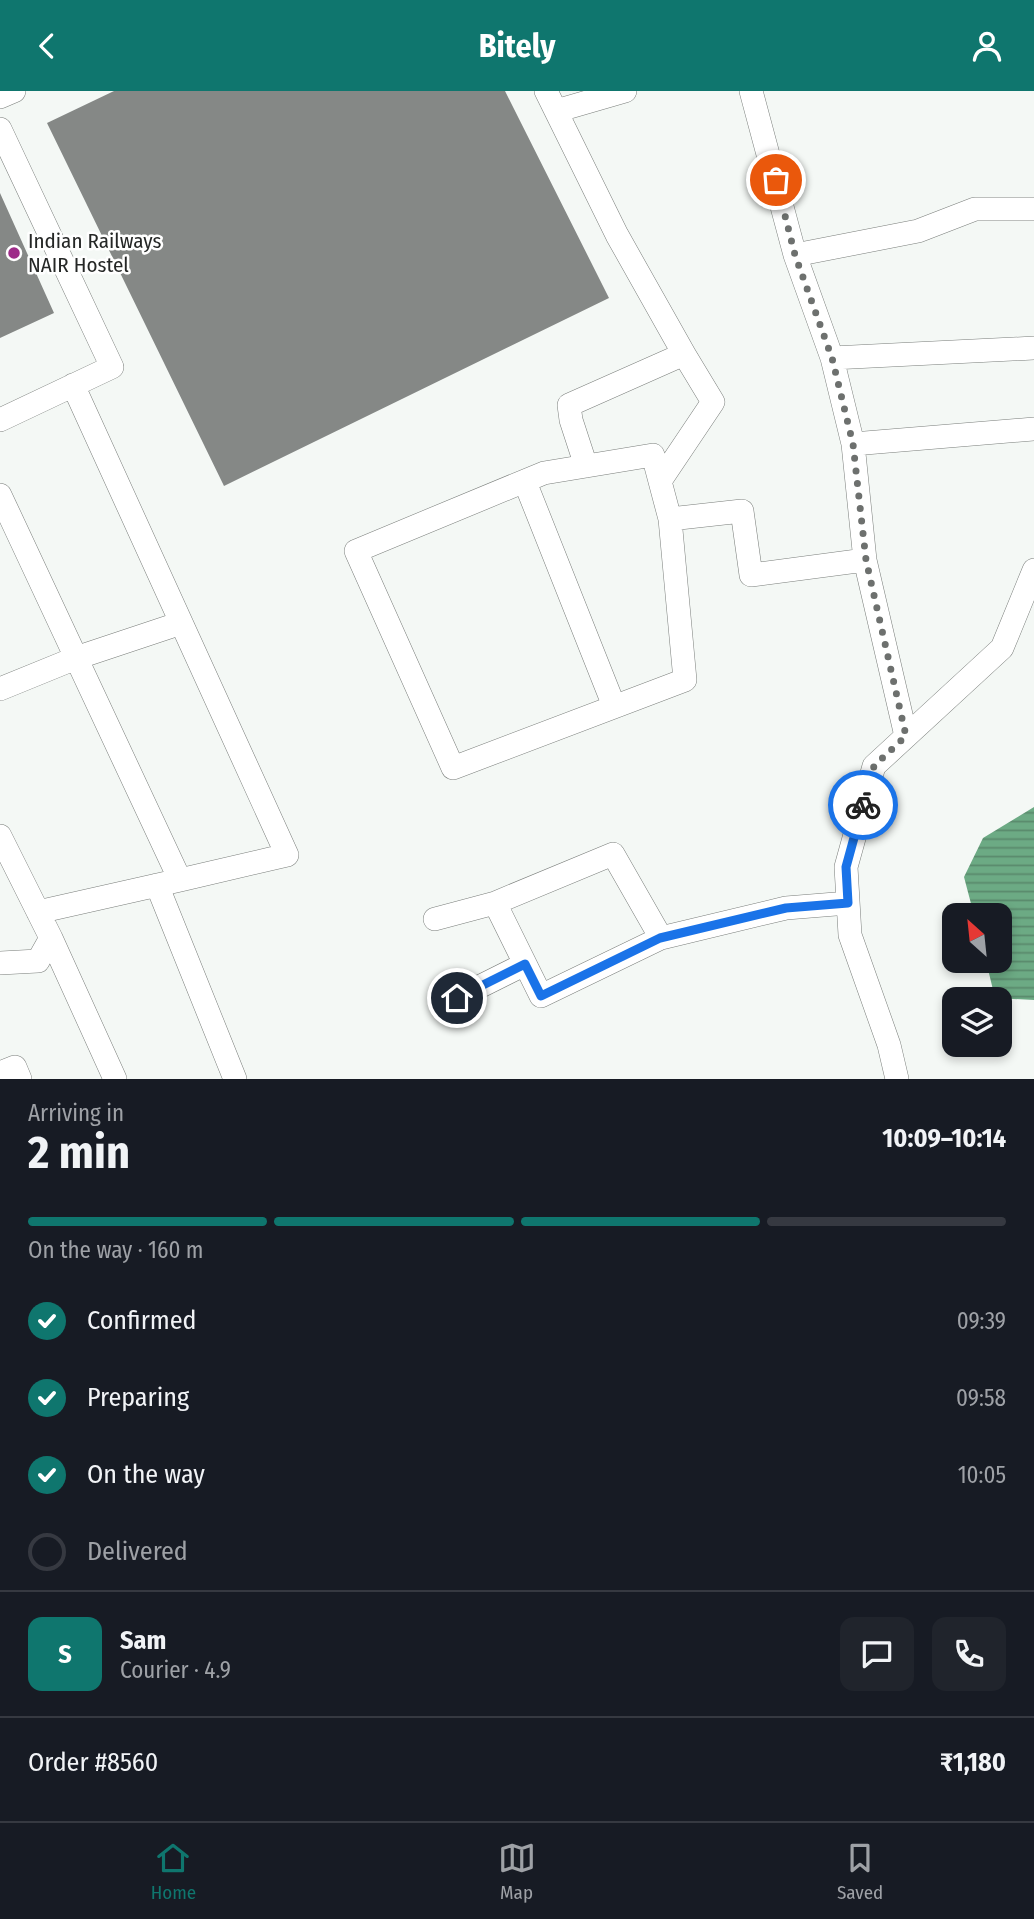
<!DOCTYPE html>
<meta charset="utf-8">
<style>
body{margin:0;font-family:"Fira Sans Condensed",sans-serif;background:#20242c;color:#f1f3f6;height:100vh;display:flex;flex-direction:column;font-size:26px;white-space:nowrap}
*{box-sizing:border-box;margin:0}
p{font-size:23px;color:#9ea1a6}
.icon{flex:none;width:38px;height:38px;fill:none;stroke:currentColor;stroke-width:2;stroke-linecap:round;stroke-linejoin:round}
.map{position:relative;height:988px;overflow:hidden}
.sheet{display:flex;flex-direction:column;background:#171b24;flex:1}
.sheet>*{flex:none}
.needle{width:46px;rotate:333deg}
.fabs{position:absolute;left:942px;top:812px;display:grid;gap:14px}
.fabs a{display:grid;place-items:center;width:70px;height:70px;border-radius:14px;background:#171b24;box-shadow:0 4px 10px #0003;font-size:35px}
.pin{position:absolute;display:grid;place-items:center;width:60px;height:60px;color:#fff;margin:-30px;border:4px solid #fff;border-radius:50%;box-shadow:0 2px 7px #0007}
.courier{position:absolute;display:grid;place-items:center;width:70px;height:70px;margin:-35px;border:5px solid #1a73e8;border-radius:50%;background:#fff;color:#222;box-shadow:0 2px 9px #0007}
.head em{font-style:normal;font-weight:700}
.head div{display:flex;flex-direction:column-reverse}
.head{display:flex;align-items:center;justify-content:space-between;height:119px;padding:0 28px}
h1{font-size:46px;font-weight:700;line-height:52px}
.bar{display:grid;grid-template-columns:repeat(4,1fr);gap:10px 7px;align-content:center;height:84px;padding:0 28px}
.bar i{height:9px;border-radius:5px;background:#363941}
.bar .on{background:#0f766e}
.bar p{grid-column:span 4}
.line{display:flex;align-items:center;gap:18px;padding:0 28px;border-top:2px solid #363941}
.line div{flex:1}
.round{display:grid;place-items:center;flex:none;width:74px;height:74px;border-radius:14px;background:#20242c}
ol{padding:0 28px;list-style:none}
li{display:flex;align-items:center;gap:21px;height:77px}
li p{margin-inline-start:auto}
li .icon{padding:7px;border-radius:50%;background:#0f766e;color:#fff;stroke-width:4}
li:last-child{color:#9ea1a6}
li i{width:38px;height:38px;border:4px solid #363941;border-radius:50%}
header{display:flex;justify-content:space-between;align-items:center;height:91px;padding:0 28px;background:#0f766e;color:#fff;font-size:32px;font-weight:700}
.menu{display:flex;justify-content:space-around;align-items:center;height:98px;border-top:2px solid #363941;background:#171b24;font-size:19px;color:#9ea1a6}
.menu a{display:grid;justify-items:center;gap:4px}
.menu .on{color:#0f766e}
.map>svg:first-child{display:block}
</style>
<header><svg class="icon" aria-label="back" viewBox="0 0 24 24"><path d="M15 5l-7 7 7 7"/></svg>Bitely<svg class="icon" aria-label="person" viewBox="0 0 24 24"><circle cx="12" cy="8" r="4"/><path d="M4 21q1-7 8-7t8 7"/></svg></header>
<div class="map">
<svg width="1034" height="988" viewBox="0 0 1034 988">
<defs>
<pattern id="water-rules" width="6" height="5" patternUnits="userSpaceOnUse" patternTransform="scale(1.75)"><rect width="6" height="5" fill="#6caa84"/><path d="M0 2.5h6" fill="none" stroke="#598a6c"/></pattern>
</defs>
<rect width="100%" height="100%" fill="#f4f8f5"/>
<!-- water -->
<path fill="url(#water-rules)" d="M 1034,716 L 1034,909 L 995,907 L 986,870 L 999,870 L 999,824 L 974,824 L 964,786 L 983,747 Z"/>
<!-- building -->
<path fill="#858886" d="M 114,0 L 505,0 L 609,207 L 224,395 L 47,32 Z
M 0,102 L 54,222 L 0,247 Z"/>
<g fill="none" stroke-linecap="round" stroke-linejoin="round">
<defs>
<path id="minor" d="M 546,0 L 617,144 L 684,263 L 569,314 L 571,329 L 586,375
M 751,0 L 795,164 L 832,267 L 853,353 L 865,469 L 906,645
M 0,6 L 14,0
M 556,20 L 625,0
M 0,38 L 112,276 L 0,329
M 795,164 L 918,140 L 975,118 L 1034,118
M 832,267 L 1034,257
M 73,294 L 287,764 L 180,789
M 853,353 L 1034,338
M 660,390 L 713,311 L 684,263
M 525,391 L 614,615
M 0,404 L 180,789 L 38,821
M 670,428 L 685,589 L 453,677 L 356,460 L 544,382 L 653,364 L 670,428 L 742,420 L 751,484 L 865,469
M 0,598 L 76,567 L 181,532
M 0,745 L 51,847 L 38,870 L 0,872
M 157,794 L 235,988
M 435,828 L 495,812
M 51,847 L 115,988
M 661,847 L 541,905 L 495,812 L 613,763 L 661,847 L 786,817 L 848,812
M 457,907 L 525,873
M 0,982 L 15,976 L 20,988
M 897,988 L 889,954 L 850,844 L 846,776 L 874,675 L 1002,557 L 1034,479"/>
</defs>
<!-- minor casing -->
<use href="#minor" stroke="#7a7e7b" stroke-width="24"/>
<!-- minor -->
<use href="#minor" stroke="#fff" stroke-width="23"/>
</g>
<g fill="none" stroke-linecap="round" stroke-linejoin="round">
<!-- done -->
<path stroke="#6d706e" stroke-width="7" stroke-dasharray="0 12.6" d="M 776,89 L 795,164 L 832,267 L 853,353 L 866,469 L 906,645 L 874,675 L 863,714"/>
<!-- route -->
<path stroke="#1a73e8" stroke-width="9" d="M 457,907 L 525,873 L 541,905 L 660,847 L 786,817 L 848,812 L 846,776 L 863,714"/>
</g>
<!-- markers -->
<circle fill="#9e2c89" stroke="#fff" stroke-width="2.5" cx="14" cy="162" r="7"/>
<g text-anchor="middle" stroke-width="5" stroke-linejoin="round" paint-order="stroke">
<!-- poi labels -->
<g font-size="21" fill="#252726" stroke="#fff" text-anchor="start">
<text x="28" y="157">Indian Railways<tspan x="28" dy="24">NAIR Hostel</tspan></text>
</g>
</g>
</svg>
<div class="fabs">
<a><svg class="needle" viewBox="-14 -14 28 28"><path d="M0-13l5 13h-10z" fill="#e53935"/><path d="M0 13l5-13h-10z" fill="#9ea1a6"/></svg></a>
<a><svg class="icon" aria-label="layers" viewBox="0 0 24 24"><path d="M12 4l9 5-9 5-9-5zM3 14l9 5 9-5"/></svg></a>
</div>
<div class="pin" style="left:776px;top:89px;background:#ea580c"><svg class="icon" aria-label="bag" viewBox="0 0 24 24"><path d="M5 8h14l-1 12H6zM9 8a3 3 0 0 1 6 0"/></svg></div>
<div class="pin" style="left:457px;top:907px;background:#1f2937"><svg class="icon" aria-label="home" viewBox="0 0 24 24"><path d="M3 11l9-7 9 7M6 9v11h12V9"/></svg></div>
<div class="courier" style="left:863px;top:714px"><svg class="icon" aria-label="bike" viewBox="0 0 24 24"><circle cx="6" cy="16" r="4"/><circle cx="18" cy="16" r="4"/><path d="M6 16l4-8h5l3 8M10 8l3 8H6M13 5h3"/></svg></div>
</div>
<section class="sheet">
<div class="head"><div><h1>2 min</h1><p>Arriving in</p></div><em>10:09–10:14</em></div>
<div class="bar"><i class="on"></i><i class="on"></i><i class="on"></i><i></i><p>On the way · 160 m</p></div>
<ol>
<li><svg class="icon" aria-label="check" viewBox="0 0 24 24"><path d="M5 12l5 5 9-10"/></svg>Confirmed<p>09:39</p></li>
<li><svg class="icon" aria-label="check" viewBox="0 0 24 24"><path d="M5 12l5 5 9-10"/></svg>Preparing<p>09:58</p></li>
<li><svg class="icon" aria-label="check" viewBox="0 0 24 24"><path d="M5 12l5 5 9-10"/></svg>On the way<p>10:05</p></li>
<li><i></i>Delivered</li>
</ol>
<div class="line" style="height:126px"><b class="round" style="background:#0f766e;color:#fff">S</b><div><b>Sam</b><p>Courier · 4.9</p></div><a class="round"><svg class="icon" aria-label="chat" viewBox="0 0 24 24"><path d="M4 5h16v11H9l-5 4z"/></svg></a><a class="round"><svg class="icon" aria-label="phone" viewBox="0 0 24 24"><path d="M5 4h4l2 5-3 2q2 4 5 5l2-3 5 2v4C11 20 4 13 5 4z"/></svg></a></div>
<div class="line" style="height:91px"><div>Order #8560</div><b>₹1,180</b></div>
</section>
<nav class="menu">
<a class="on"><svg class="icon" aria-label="home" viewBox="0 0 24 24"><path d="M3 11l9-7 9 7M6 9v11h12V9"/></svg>Home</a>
<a><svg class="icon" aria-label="map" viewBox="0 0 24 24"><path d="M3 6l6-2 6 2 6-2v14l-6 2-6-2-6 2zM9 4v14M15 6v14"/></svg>Map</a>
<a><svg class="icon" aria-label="saved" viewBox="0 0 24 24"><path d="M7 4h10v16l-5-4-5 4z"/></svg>Saved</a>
</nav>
